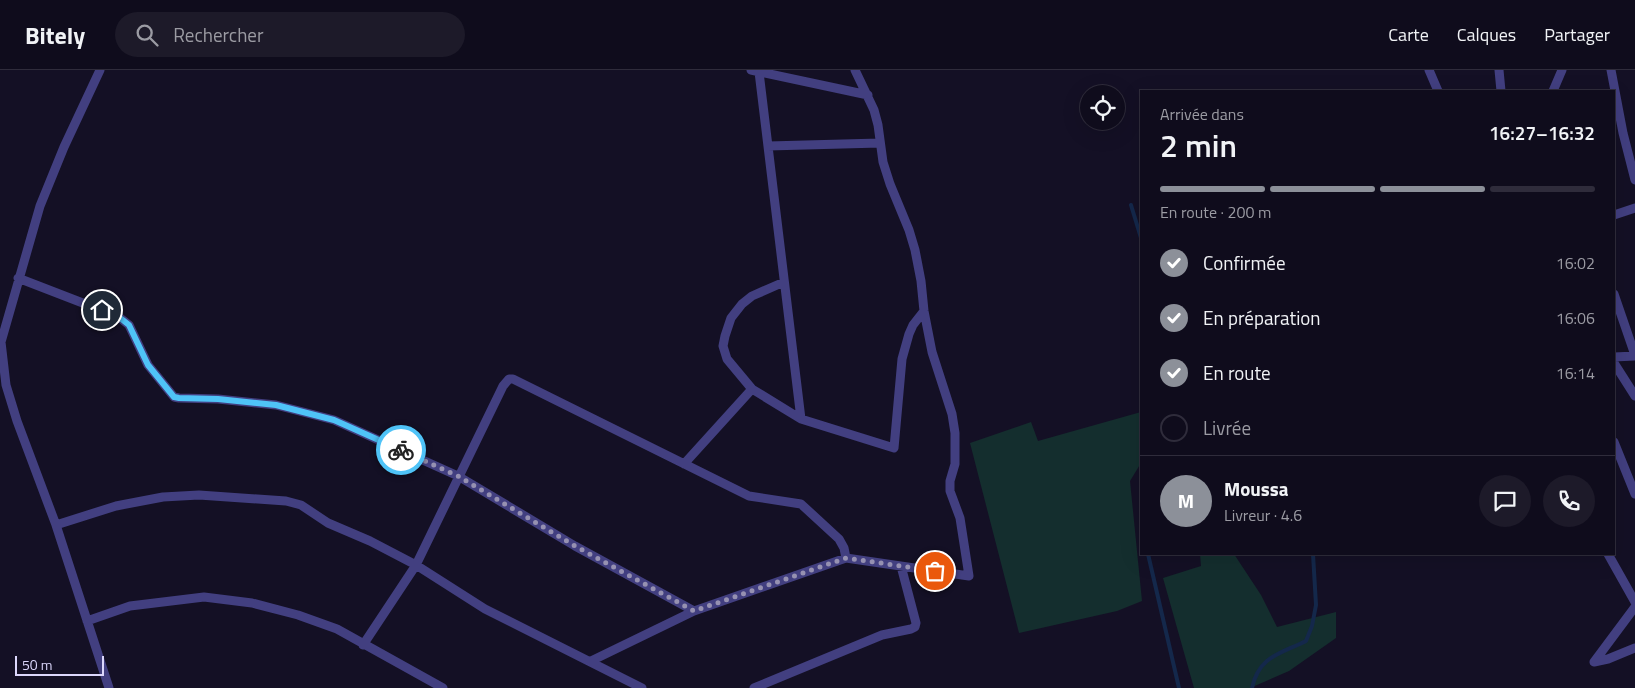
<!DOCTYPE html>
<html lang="fr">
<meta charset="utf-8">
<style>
body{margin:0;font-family:"Titillium Web",sans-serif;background:#1d1a29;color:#f1f3f6;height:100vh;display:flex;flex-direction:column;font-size:19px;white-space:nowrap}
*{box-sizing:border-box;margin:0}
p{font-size:16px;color:#9b9ba3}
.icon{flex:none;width:28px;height:28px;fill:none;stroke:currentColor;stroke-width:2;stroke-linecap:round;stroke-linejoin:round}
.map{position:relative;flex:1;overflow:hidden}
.drawer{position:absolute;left:1140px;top:20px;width:475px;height:465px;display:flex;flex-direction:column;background:#0f0c1c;border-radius:0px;box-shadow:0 5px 20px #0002,0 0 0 1px #2f2c3b}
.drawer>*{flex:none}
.buttons{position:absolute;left:1080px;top:15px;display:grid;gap:10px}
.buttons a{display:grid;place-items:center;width:45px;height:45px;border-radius:50%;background:#0f0c1c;box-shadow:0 5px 20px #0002,0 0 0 1px #2f2c3b;font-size:25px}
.scale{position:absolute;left:15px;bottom:12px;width:89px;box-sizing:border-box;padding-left:5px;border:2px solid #dcd7fc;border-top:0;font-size:14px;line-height:18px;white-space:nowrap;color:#dcd7fc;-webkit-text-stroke:4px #141025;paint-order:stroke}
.pin{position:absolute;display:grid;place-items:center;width:42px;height:42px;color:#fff;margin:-21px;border:2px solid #fff;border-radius:50%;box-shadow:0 1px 5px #0007}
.courier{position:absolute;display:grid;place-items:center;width:50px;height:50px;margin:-25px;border:4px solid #4fc3f7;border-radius:50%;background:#fff;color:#222;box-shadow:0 1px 6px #0007}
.summary em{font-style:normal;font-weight:600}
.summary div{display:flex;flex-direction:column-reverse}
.summary{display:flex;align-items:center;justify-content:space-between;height:85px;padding:0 20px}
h1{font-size:32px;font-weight:600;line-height:38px}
.bar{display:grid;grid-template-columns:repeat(4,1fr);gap:8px 5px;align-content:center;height:60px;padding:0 20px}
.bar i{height:6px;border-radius:4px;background:#2f2c3b}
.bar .on{background:#8c9099}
.bar p{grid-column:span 4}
.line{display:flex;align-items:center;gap:12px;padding:0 20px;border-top:1px solid #2f2c3b}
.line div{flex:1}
.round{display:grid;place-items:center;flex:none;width:52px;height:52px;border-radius:26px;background:#1d1a29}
ol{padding:0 20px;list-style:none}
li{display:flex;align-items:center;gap:15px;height:55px}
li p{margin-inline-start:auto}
li .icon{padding:5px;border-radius:50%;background:#8c9099;color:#fff;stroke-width:4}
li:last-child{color:#9b9ba3}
li i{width:28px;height:28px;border:2px solid #2f2c3b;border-radius:50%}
header{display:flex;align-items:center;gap:30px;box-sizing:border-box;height:70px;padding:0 25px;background:#0f0c1c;border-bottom:1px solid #2f2c3b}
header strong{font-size:24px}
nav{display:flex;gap:28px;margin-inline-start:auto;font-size:18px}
.search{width:350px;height:45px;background:#1d1a29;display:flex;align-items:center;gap:12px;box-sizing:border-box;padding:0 18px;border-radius:28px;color:#9b9ba3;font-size:19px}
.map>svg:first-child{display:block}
</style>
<header>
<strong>Bitely</strong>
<div class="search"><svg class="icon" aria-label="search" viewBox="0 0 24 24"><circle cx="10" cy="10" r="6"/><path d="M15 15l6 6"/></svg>Rechercher</div>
<nav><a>Carte</a><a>Calques</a><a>Partager</a></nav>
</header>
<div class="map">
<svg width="1635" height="618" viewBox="0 0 1635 618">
<rect width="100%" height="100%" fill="#141025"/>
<!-- green -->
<path fill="#142e2e" d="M 1141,342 L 1141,393 L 1130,411 L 1142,531 L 1117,541 L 1019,563 L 970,373 L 1031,352 L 1038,371 Z
M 1200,484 L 1234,484 L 1261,525 L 1277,557 L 1336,542 L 1336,568 L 1289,601 L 1250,618 L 1194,618 L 1163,508 L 1201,496 Z"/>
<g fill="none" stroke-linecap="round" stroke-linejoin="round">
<!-- stream -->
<path stroke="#14284b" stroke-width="4" d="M 1131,135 L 1141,168
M 1148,484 L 1179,618
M 1252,618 C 1259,586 1280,584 1306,571 L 1312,556 L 1316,535 L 1313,484"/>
<!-- minor -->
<path stroke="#423f80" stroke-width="9" d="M 100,0 L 64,77 L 40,136 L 1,272 L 6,315 L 17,351 L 56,455 L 109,618
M 751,0 L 868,25
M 1429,0 L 1438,21
M 1499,0 L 1501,21
M 1611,0 L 1623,63 L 1635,110
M 759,2 L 801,349
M 1553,21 L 1562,0
M 768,76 L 880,73
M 1614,145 L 1635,138
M 18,208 L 119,247 L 129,255 L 148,295 L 174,327 L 179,328 L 218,329 L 276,335 L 334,350 L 458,406 L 575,476 L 694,541
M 784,212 L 752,226 L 742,234 L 731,248 L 725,266 L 723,276 L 727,289 L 752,319 L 801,349 L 894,378 L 902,289 L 909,264 L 913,255 L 924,241
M 1614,224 L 1635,285
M 1614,287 L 1635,286
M 1614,293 L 1635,326
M 1614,372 L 1635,424
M 684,394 L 752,319
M 56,455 L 116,436 L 163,427 L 199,425 L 286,431 L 301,435 L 328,453 L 370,471 L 416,495 L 485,539 L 642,618
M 1608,484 L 1635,532
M 87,551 L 130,536 L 204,527 L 252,533 L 298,545 L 337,559 L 443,618
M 363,575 L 416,495 L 503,316 L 509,309 L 513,309 L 749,426 L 801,434 L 839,469 L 844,478 L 846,488 L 969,506 L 960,448 L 950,421 L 950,411 L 955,394 L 955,363 L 952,344 L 932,282 L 924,241 L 921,211 L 915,180 L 909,160 L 890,114 L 883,92 L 878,55 L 874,40 L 855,0
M 591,591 L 694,541 L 846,488
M 1594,592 L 1635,537
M 1594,592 L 1608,589 L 1635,578
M 754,618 L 882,565 L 911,559 L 915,557 L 916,553 L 901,496"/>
</g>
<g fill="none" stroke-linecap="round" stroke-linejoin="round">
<!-- done -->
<path stroke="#9691b1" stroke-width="5" stroke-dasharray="0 9" d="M 401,380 L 458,406 L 575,476 L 694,541 L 846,488 L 935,501"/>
<!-- route -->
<path stroke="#4fc3f7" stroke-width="6" d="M 102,240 L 119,247 L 129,255 L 148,295 L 174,327 L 179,328 L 218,329 L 276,335 L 334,350 L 401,380"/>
</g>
</svg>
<div class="buttons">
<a><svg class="icon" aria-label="locate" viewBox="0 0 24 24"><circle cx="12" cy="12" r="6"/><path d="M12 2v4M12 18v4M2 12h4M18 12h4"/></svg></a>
</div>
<div class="scale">50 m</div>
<div class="pin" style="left:935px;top:501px;background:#ea580c"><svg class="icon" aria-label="bag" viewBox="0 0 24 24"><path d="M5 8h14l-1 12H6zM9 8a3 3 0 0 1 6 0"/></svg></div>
<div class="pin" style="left:102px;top:240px;background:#1f2937"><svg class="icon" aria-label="home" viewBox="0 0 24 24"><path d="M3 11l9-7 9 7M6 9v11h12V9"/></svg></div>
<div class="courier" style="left:401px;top:380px"><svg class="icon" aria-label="bike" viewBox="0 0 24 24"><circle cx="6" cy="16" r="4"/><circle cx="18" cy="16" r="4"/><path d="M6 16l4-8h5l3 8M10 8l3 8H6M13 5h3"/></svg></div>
<section class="drawer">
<div class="summary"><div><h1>2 min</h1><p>Arrivée dans</p></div><em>16:27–16:32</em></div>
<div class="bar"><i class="on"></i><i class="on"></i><i class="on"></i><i></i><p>En route · 200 m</p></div>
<ol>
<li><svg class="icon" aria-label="check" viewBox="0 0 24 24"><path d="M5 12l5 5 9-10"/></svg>Confirmée<p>16:02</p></li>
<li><svg class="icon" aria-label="check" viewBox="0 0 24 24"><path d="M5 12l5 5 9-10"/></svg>En préparation<p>16:06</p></li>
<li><svg class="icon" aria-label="check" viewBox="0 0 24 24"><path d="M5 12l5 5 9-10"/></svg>En route<p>16:14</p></li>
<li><i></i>Livrée</li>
</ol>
<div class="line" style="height:90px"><b class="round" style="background:#8c9099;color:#fff">M</b><div><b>Moussa</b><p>Livreur · 4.6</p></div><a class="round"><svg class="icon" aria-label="chat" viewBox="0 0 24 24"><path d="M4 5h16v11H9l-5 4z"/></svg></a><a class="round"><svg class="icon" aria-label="phone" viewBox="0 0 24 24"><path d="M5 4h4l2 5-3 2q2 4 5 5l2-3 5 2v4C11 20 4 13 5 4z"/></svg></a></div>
</section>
</div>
